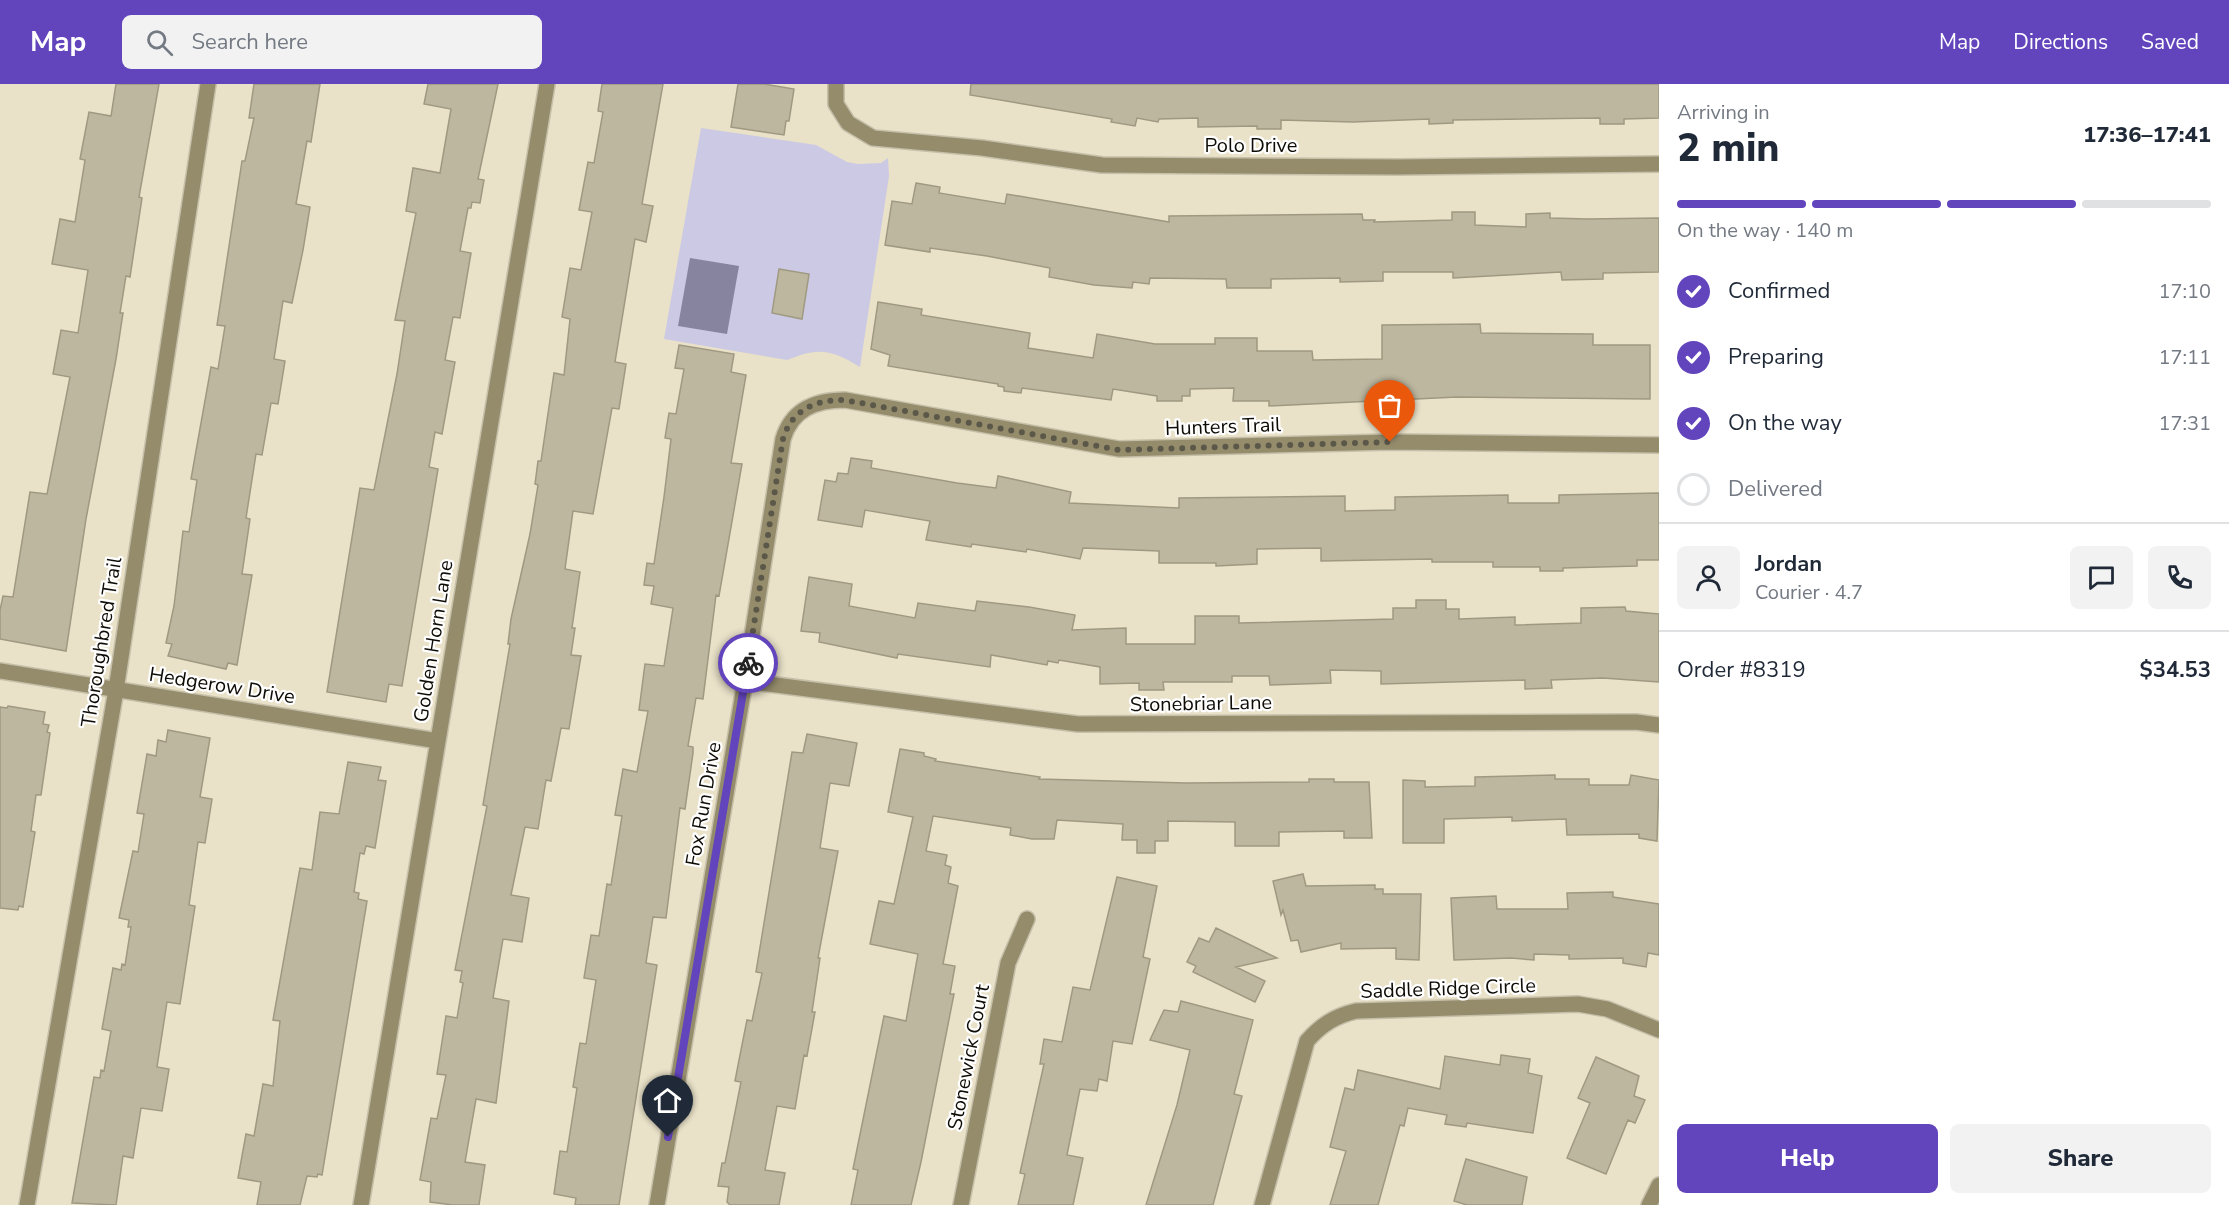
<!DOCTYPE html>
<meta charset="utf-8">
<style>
body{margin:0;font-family:"Nunito Sans",sans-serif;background:#f2f2f3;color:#1f2937;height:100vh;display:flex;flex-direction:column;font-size:22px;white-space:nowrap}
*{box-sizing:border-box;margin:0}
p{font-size:20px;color:#747a83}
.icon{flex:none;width:33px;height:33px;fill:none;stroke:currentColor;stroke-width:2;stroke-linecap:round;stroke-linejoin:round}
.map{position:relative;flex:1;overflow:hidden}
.sheet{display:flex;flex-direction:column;background:#fff;width:570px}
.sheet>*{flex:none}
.pin{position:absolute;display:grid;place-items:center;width:51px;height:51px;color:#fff;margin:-62px -26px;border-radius:50% 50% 50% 0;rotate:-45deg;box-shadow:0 0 6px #0007}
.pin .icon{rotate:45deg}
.courier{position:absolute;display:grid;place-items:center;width:60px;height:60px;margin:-30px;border:4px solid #6244bc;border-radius:50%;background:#fff;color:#222;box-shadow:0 2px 8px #0007}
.overview em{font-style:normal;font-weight:800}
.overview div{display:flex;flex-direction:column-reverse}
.overview{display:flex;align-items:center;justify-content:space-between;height:102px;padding:0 18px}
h1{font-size:39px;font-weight:800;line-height:45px}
.bar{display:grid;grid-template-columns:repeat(4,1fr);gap:9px 6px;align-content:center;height:72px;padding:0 18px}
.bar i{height:8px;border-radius:4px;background:#e0e1e3}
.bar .selected{background:#6244bc}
.bar p{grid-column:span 4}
.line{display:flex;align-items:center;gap:15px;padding:0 18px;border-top:2px solid #e0e1e3}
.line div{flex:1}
.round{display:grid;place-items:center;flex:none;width:63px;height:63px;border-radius:9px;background:#f2f2f3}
ol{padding:0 18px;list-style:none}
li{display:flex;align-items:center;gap:18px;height:66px}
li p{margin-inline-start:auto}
li .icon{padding:6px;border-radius:50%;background:#6244bc;color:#fff;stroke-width:4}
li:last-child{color:#747a83}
li i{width:33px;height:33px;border:3px solid #e0e1e3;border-radius:50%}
.button{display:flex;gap:12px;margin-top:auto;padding:12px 18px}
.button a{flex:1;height:69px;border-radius:9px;background:#6244bc;color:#fff;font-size:24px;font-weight:800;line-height:69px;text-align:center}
.button a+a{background:#f2f2f3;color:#1f2937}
header{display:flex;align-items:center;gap:36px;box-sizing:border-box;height:84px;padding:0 30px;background:#6244bc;color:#fff}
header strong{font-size:28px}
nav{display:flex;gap:33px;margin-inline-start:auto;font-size:21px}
.search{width:420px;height:54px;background:#f2f2f3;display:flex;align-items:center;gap:15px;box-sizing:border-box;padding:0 21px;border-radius:9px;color:#747a83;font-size:22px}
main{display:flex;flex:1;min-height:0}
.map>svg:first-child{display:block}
</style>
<header>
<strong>Map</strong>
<div class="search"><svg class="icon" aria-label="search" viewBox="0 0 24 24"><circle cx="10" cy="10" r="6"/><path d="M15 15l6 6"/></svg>Search here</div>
<nav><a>Map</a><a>Directions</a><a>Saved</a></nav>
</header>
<main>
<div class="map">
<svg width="1659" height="1121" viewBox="0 0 1659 1121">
<rect width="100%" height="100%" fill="#e9e1c8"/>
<!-- green -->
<path fill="#cbc9e3" d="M 701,44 L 816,61 L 847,78 L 858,80 L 881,79 L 888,74 L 889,92 L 860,283 C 831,265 818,263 787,276 L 664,255 Z"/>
<!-- water -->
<path fill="#86849f" d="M 690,174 L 739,182 L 727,250 L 678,242 Z"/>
<!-- building -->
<path fill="#beb79f" stroke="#a09982" stroke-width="1.5" d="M 116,0 L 159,0 L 139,113 L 142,114 L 130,193 L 126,192 L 120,229 L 123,229 L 116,275 L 86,435 L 66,567 L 0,555 L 0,526 L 3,512 L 13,513 L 30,408 L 47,410 L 70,293 L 53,290 L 61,246 L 78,249 L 88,186 L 52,180 L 60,135 L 75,138 L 85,76 L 80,75 L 89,28 L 111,32 Z
M 254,0 L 320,0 L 311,58 L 307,57 L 296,120 L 310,123 L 303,166 L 292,219 L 283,217 L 274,275 L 285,277 L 278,320 L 271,319 L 262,371 L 256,370 L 246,434 L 250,435 L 242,490 L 252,491 L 237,581 L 228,579 L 226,585 L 168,572 L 172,560 L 166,559 L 174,522 L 183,447 L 189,448 L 197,396 L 191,395 L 211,283 L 218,285 L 225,242 L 217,241 L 242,77 L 245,77 L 254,34 L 249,34 Z
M 428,0 L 498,0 L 478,95 L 484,96 L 480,119 L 472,118 L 471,124 L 468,124 L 460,167 L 471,169 L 460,234 L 453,233 L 445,276 L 455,278 L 442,350 L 435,348 L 429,383 L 438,385 L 402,602 L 389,600 L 386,618 L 327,608 L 360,404 L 374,406 L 397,290 L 405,237 L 395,236 L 416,129 L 406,127 L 413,84 L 440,89 L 451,25 L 424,20 Z
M 602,0 L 663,0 L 642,120 L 653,122 L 646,158 L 635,155 L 615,278 L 626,280 L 619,325 L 612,324 L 593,430 L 573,427 L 565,485 L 580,488 L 572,544 L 575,544 L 571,571 L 581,572 L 569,645 L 561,644 L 551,697 L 546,696 L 538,745 L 525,743 L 511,811 L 529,814 L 522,858 L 503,855 L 493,914 L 509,917 L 496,1019 L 476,1015 L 465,1078 L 485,1081 L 479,1121 L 453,1121 L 430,1118 L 431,1098 L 420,1096 L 431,1034 L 437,1035 L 446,991 L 437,990 L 446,932 L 457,934 L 463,899 L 460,898 L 462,887 L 455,886 L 487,722 L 483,721 L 510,560 L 508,560 L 511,535 L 530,450 L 538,401 L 535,400 L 538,377 L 541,377 L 554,289 L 564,291 L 570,235 L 562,233 L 570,184 L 581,186 L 592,128 L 579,126 L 588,78 L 594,79 L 603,28 L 598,27 Z
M 738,0 L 764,0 L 794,5 L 789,37 L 786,37 L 784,51 L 731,43 Z
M 971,0 L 1659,0 L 1659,34 L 1624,35 L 1624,40 L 1600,40 L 1600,34 L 1453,36 L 1453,39 L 1429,40 L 1429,35 L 1353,38 L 1281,36 L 1281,45 L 1257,45 L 1257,42 L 1198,43 L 1198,34 L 1159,35 L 1158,38 L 1137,34 L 1135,42 L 1111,38 L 1112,35 L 970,11 Z
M 916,99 L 940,103 L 939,109 L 1005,120 L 1007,110 L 1169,138 L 1169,132 L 1362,130 L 1363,136 L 1375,136 L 1374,138 L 1414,137 L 1452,136 L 1452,128 L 1475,128 L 1475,141 L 1526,143 L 1526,130 L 1550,129 L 1550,134 L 1588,135 L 1659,134 L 1659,188 L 1603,189 L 1603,195 L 1562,196 L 1561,188 L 1453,194 L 1453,188 L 1383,188 L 1383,197 L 1340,198 L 1340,194 L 1271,195 L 1271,204 L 1227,204 L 1226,195 L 1150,194 L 1149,200 L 1133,198 L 1132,204 L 1094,201 L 1049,193 L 1050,184 L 987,172 L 930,164 L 930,168 L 885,161 L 892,117 L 912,120 Z
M 779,185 L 809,190 L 802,235 L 772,229 Z
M 878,218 L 922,225 L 921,231 L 1030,249 L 1028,264 L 1093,274 L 1097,250 L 1155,260 L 1215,260 L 1215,254 L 1257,254 L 1257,267 L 1312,267 L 1313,276 L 1382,275 L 1382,241 L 1480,240 L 1481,249 L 1593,250 L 1593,261 L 1650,261 L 1650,315 L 1457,313 L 1269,322 L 1269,317 L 1233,317 L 1234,304 L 1190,305 L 1190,312 L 1182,312 L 1182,317 L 1157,317 L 1157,312 L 1113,305 L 1111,316 L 1022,304 L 1021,309 L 1004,307 L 1004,303 L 998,302 L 998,300 L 888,282 L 890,271 L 871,265 Z
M 679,261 L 734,270 L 731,288 L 746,291 L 731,379 L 742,380 L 719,512 L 716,511 L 703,615 L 696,614 L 688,662 L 693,663 L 693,669 L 685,725 L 680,724 L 666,834 L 653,833 L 646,879 L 657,881 L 619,1121 L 575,1121 L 576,1114 L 554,1110 L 560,1067 L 567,1068 L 577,1004 L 573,1003 L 580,959 L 586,960 L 596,896 L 584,894 L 591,851 L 599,852 L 607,800 L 611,801 L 622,732 L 615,731 L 623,685 L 637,688 L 648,627 L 639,626 L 645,580 L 664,582 L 673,524 L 651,520 L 654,502 L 644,501 L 647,479 L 654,480 L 664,413 L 671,355 L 665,354 L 669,329 L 676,330 L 684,285 L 675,284 Z
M 851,374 L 872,377 L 871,384 L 957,399 L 996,404 L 998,392 L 1017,396 L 1071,408 L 1069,419 L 1179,424 L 1179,414 L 1345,412 L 1345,427 L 1395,426 L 1395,413 L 1508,411 L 1508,419 L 1559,419 L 1559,411 L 1659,409 L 1659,476 L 1637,476 L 1637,482 L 1563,484 L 1563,487 L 1540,487 L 1540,483 L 1493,483 L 1493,478 L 1432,478 L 1432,475 L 1321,477 L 1321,464 L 1257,465 L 1257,480 L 1216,482 L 1216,479 L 1159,479 L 1159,467 L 1083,464 L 1080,475 L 1027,465 L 1026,468 L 972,460 L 971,463 L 926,456 L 930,437 L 865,426 L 862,443 L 818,436 L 825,396 L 836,398 L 838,389 L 848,390 Z
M 809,493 L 852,500 L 849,522 L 915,534 L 918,519 L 975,527 L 977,517 L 1029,523 L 1075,531 L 1072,546 L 1126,544 L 1126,560 L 1195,560 L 1195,532 L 1239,532 L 1239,539 L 1393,535 L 1393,524 L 1416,524 L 1416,516 L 1446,516 L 1446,525 L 1459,525 L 1459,535 L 1515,533 L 1515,541 L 1581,539 L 1581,524 L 1625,523 L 1626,527 L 1659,530 L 1659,598 L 1603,594 L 1551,596 L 1552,604 L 1525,605 L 1525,596 L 1381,600 L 1381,587 L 1330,586 L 1331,599 L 1270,601 L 1269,592 L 1232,592 L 1232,598 L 1163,598 L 1164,606 L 1139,606 L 1139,599 L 1100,600 L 1100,583 L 1059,576 L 1058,579 L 1048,577 L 1047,581 L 991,571 L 990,583 L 898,570 L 897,574 L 819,558 L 820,549 L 801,547 Z
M 8,622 L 45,628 L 43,640 L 49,641 L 47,648 L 50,649 L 41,711 L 36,711 L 31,747 L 35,748 L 23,823 L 19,822 L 18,826 L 0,824 L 0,623 L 7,624 Z
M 168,646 L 210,654 L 200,713 L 212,715 L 205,759 L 198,758 L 189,821 L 195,822 L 180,920 L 167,918 L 157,983 L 169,985 L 162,1027 L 141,1024 L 133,1074 L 123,1072 L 116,1121 L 72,1119 L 94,993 L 100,994 L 101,986 L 104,987 L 111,947 L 102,945 L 113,884 L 121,886 L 122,880 L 125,881 L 131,843 L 128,843 L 129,836 L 119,834 L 133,767 L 138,768 L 144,730 L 137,729 L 147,670 L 156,672 L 158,656 L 166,658 Z
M 807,650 L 857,659 L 849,702 L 830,699 L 820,764 L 838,767 L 818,874 L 820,874 L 812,928 L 815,928 L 807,972 L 804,971 L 795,1025 L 777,1022 L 765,1086 L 785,1089 L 779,1121 L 730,1121 L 727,1118 L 729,1103 L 718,1102 L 722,1079 L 725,1079 L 741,998 L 735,997 L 740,971 L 747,936 L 752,937 L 762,889 L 756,888 L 792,668 L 803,669 Z
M 900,665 L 924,669 L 924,672 L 936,675 L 935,677 L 1040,693 L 1039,695 L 1186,699 L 1309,698 L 1309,695 L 1334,695 L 1334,698 L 1369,698 L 1372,754 L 1344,754 L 1344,747 L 1279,748 L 1279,762 L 1235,762 L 1235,738 L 1168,737 L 1168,757 L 1155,757 L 1155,769 L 1137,769 L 1137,756 L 1122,756 L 1123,740 L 1057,736 L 1054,755 L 1032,755 L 1010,751 L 1011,744 L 933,732 L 926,767 L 947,771 L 945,781 L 951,783 L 948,799 L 958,802 L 943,880 L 955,882 L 950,910 L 954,910 L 921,1078 L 911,1121 L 851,1121 L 858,1086 L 853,1085 L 884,932 L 906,937 L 918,870 L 870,860 L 879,817 L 894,820 L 913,733 L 888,728 Z
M 348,678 L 381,683 L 378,696 L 386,697 L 375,764 L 366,762 L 364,770 L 360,769 L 354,808 L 359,809 L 358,815 L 367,817 L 322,1091 L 318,1090 L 317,1093 L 307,1092 L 300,1121 L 257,1121 L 261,1098 L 238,1094 L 246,1050 L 254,1052 L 263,1000 L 273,1002 L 280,937 L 273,936 L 300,784 L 312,786 L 320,728 L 339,730 Z
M 1555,691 L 1555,695 L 1589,695 L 1589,701 L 1629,701 L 1631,691 L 1659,696 L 1657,757 L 1639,754 L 1639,750 L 1567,751 L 1566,735 L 1512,737 L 1512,733 L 1444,735 L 1444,759 L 1403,759 L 1403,696 L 1425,697 L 1425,703 L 1475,702 L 1475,693 Z
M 1303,790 L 1306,802 L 1375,801 L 1375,805 L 1383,805 L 1383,810 L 1421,810 L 1419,876 L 1396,875 L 1396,864 L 1341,865 L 1341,859 L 1301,868 L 1298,856 L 1291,857 L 1283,826 L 1281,831 L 1273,797 Z
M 1117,793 L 1157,802 L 1143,873 L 1150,875 L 1132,960 L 1113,957 L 1107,997 L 1099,995 L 1097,1007 L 1080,1005 L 1067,1071 L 1083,1074 L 1073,1121 L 1018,1121 L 1025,1090 L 1020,1089 L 1044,980 L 1040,980 L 1044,955 L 1062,958 L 1073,903 L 1090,906 Z
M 1613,808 L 1613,813 L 1659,820 L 1659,871 L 1648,869 L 1646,883 L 1623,879 L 1623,874 L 1569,875 L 1569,871 L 1534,870 L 1534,876 L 1511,874 L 1454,876 L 1451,814 L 1496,812 L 1497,825 L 1568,825 L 1567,809 Z
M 1216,844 L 1277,874 L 1236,883 L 1265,897 L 1255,918 L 1193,888 L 1196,882 L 1187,878 L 1199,854 L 1209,858 Z
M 1181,917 L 1253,936 L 1234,1010 L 1242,1012 L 1213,1121 L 1146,1121 L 1177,1021 L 1190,966 L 1150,956 L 1164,926 L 1178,928 Z
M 1501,971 L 1530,975 L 1528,989 L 1542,992 L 1533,1049 L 1467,1039 L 1466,1043 L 1445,1040 L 1447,1031 L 1408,1024 L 1404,1042 L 1400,1041 L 1378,1121 L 1330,1121 L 1346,1067 L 1330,1063 L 1345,1004 L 1354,1006 L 1358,986 L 1440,1005 L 1445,972 L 1500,981 Z
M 1596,973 L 1639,992 L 1634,1012 L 1645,1016 L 1635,1039 L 1628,1036 L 1606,1090 L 1567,1074 L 1590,1019 L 1578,1014 Z
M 1466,1075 L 1527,1093 L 1522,1121 L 1467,1121 L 1454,1117 Z"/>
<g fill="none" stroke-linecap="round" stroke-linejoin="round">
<defs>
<path id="minor" d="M 836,0 L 836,20 L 848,39 L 873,54 L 982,64 L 1102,81 L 1398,83 L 1659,80
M 0,587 L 438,657
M 745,597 L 1078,640 L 1636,638 L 1659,641
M 27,1121 L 116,606 L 208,0
M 361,1121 L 547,0
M 657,1121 L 745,597 L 783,355 C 792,325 816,316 845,316 L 1119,365 L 1390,358 L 1659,361
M 961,1121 L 1008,879 L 1027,835
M 1262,1121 L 1307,957 C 1321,941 1335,932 1356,927 L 1578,920 L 1607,925 L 1659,946
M 1649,1121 L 1659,1101"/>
</defs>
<!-- minor casing -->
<use href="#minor" stroke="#c6bfa9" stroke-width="18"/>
<!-- minor -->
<use href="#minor" stroke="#958c6c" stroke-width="15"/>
</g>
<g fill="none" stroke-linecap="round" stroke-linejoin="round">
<!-- done -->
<path stroke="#5b5749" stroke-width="6" stroke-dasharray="0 10.8" d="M 748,579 L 783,355 C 792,325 816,316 844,316 L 1119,366 L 1390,358"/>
<!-- route -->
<path stroke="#6244bc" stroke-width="8" d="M 668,1053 L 748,579"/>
</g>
<g text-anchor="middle" stroke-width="4.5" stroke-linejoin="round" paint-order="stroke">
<!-- street labels -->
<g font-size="20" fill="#0f0c05" stroke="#fff">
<text x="1251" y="68">Polo Drive</text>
<text transform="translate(1223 342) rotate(-2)" y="7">Hunters Trail</text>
<text transform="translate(433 557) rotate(-81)" y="7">Golden Horn Lane</text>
<text transform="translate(101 558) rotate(-81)" y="7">Thoroughbred Trail</text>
<text transform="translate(222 601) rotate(9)" y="7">Hedgerow Drive</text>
<text transform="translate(1201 619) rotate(-1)" y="7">Stonebriar Lane</text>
<text transform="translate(703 720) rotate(-80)" y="7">Fox Run Drive</text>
<text transform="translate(1448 904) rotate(-2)" y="7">Saddle Ridge Circle</text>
<text transform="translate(968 973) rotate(-79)" y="7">Stonewick Court</text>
</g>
</g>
</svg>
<div class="pin" style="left:1390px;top:358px;background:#ea580c"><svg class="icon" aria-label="bag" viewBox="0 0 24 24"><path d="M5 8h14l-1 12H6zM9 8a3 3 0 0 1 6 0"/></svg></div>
<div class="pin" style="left:668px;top:1053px;background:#1f2937"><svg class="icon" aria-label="home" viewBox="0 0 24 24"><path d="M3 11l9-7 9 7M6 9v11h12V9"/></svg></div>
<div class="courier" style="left:748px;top:579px"><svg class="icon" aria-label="bike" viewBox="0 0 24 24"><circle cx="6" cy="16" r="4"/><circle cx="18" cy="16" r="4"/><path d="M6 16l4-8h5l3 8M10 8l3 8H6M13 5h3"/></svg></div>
</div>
<section class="sheet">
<div class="overview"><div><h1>2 min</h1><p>Arriving in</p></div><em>17:36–17:41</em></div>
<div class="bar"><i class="selected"></i><i class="selected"></i><i class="selected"></i><i></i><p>On the way · 140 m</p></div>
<ol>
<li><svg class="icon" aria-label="check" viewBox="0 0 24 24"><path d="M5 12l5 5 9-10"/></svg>Confirmed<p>17:10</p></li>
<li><svg class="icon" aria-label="check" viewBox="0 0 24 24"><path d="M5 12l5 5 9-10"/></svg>Preparing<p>17:11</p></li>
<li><svg class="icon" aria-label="check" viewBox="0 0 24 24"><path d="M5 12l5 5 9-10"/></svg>On the way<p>17:31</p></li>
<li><i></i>Delivered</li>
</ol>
<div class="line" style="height:108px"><a class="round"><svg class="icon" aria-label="person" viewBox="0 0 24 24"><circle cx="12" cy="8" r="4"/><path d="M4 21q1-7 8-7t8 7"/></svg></a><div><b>Jordan</b><p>Courier · 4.7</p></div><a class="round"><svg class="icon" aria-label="chat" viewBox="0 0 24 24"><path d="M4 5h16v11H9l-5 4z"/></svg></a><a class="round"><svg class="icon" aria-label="phone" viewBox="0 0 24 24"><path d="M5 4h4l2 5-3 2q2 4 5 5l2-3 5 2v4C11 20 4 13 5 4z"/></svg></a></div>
<div class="line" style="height:78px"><div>Order #8319</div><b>$34.53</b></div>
<div class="button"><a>Help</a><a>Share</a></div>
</section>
</main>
